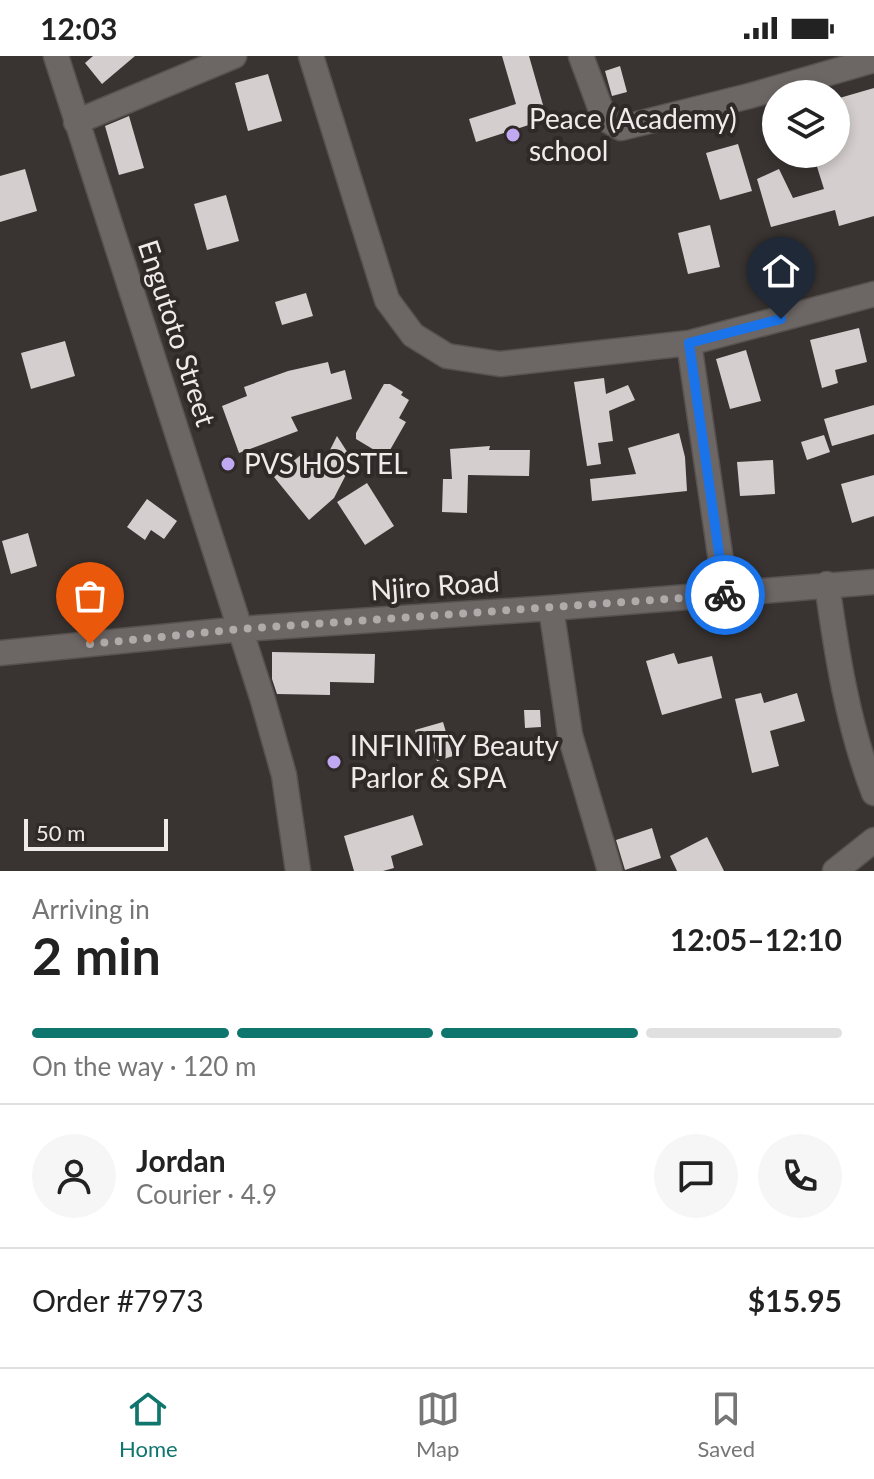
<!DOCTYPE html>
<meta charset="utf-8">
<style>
body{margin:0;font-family:Lato,sans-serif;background:#f6f6f6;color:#222;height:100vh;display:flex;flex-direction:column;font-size:30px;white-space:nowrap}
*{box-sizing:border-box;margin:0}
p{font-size:26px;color:#767676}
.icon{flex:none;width:44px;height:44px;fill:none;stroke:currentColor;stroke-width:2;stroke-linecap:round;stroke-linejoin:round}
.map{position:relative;height:815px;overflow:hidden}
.drawer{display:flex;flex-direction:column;background:#fff;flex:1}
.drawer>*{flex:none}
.tools{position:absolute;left:762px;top:24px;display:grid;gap:16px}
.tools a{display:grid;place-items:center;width:88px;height:88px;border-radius:50%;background:#fff;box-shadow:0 4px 12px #0003;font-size:40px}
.scale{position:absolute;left:24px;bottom:20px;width:144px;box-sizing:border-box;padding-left:8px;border:4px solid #efebea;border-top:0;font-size:22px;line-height:28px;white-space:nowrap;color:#efebea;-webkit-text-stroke:6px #2f2a28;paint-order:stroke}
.pin{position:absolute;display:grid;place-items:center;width:68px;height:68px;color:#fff;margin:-82px -34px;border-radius:50% 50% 50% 0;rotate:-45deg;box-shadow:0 0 8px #0007}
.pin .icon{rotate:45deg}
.courier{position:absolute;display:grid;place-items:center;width:80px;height:80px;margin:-40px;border:6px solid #1a73e8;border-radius:50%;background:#fff;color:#222;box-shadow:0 2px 10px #0007}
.head em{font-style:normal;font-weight:700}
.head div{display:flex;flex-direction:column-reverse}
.head{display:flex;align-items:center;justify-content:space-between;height:136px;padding:0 32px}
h1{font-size:52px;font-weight:700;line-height:60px}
.bar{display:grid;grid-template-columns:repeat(4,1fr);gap:12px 8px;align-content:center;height:96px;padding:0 32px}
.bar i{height:10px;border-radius:6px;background:#e0e0e0}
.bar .selected{background:#0f766e}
.bar p{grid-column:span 4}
.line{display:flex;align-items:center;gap:20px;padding:0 32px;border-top:2px solid #e0e0e0}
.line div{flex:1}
.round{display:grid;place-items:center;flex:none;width:84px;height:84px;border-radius:42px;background:#f6f6f6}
.status{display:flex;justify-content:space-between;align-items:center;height:56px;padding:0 40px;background:#fff;direction:ltr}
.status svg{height:22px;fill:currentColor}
.tab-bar{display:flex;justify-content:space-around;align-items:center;height:112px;border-top:2px solid #e0e0e0;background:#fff;font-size:22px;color:#767676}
.tab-bar a{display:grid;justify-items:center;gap:4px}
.tab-bar .selected{color:#0f766e}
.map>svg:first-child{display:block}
</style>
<div class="status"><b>12:03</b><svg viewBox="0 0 49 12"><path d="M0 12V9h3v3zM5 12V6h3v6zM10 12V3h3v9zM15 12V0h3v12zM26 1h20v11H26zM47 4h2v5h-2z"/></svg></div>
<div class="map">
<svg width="874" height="815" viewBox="0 0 874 815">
<rect width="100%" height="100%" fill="#393432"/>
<!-- building -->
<path fill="#d5cece" d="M 93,0 L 135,0 L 102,28 L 85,7 Z
M 502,0 L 529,0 L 547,63 L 476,86 L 469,63 L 516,48 Z
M 620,10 L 627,36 L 612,40 L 605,15 Z
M 268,18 L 282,65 L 248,75 L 235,27 Z
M 874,32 L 874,160 L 839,170 L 835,154 L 771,171 L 757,123 L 779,113 L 793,142 L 824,133 L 813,98 L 836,98 L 836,68 L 842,66 L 836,43 Z
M 129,60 L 144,112 L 119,119 L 105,70 Z
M 738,88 L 752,135 L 720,144 L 706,97 Z
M 25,113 L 37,155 L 0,166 L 0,120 Z
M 226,139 L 239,185 L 207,194 L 194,148 Z
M 710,169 L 720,211 L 688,218 L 678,177 Z
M 306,237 L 313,260 L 282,269 L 275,246 Z
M 859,272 L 867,306 L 835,314 L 838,327 L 822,332 L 810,284 Z
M 65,285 L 75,320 L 31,333 L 21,297 Z
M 746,294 L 761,345 L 730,353 L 716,303 Z
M 328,306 L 331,318 L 345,314 L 352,343 L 291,361 L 298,375 L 239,397 L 222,350 L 247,340 L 244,331 L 288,315 Z
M 604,322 L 606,338 L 628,329 L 635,344 L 609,355 L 613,385 L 598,387 L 601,408 L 587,410 L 574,326 Z
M 384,328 L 390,328 L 403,336 L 401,339 L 409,344 L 399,362 L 406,366 L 386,401 L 356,383 L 356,377 Z
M 874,349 L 874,378 L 832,390 L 824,363 Z
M 679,377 L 685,401 L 687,435 L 592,445 L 590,423 L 636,418 L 628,392 Z
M 824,379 L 830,396 L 807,404 L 801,386 Z
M 337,380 L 353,405 L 334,442 L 309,464 L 274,421 L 302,398 L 318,418 Z
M 490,390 L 489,394 L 530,394 L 529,420 L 468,419 L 467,457 L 442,456 L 443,423 L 452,423 L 450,393 Z
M 773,404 L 775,438 L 740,440 L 737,406 Z
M 874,419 L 874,460 L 852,467 L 841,428 Z
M 367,427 L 394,470 L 365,489 L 337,446 Z
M 147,443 L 177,465 L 164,483 L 151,474 L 145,484 L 127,471 Z
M 28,477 L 37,510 L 11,518 L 2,485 Z
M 272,596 L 375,598 L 374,627 L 330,626 L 330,639 L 277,638 L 272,623 Z
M 674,597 L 678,608 L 712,600 L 722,642 L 662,659 L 646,605 Z
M 761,637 L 764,647 L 797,637 L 805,665 L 770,675 L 779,710 L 752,717 L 735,643 Z
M 524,654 L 540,654 L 541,671 L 525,672 Z
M 443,666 L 453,700 L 437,705 L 431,686 L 419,690 L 415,674 Z
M 413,759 L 423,789 L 391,800 L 394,812 L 383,815 L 354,815 L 344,780 Z
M 652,772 L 661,802 L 625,814 L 616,784 Z
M 707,781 L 724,815 L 677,815 L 670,800 Z"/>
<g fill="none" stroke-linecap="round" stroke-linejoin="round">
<defs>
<path id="minor" d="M 56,0 L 262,641 L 284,719 L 298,815
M 311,0 L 387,244 L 413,279 L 447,300 L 500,308 L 689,287 L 874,238
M 581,0 L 604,62 L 621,72 L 749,40 L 874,4
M 76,66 L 234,0
M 689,287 L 726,539
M 827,528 C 837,600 848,669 874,737
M 551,552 L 570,679 L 610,815
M 0,597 L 241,573 L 551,552 L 874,526
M 835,815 L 874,784"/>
</defs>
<!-- minor casing -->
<use href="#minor" stroke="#565250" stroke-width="27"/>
<!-- minor -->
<use href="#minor" stroke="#6c6664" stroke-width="24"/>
</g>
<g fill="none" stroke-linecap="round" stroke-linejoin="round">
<!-- done -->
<path stroke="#afabaa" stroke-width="8" stroke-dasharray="0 14.4" d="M 90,588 L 241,573 L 725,539"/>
<!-- route -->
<path stroke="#1a73e8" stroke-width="10" d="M 725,539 L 689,287 L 781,263"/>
</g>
<!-- markers -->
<g fill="#c1a8f3" stroke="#2f2a28" stroke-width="3">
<circle cx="513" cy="79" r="8"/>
<circle cx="228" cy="408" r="8"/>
<circle cx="334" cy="706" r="8"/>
</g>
<g text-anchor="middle" stroke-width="8" stroke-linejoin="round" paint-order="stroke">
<!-- poi labels -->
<g font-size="28" fill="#efebea" stroke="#2f2a28" text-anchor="start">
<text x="529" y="73">Peace (Academy)<tspan x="529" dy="32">school</tspan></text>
<text x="244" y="418">PVS HOSTEL</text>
<text x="350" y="700">INFINITY Beauty<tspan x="350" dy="32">Parlor &amp; SPA</tspan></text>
</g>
<!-- street labels -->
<g font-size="28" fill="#efebea" stroke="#2f2a28">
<text transform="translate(177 277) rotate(72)" y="10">Engutoto Street</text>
<text transform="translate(435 530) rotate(-4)" y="10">Njiro Road</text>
</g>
</g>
</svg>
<div class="tools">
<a><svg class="icon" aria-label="layers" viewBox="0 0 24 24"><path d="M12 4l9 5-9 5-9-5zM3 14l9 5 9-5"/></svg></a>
</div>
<div class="scale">50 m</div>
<div class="pin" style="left:90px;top:588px;background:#ea580c"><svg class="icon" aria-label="bag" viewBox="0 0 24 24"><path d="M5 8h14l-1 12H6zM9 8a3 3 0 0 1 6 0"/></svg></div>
<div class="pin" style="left:781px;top:263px;background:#1f2937"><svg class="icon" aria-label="home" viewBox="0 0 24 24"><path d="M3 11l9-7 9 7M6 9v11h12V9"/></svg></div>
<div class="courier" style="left:725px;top:539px"><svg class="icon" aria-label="bike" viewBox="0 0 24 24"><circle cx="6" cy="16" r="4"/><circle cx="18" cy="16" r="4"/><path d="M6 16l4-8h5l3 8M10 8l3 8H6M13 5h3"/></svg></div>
</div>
<section class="drawer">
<div class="head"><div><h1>2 min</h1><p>Arriving in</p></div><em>12:05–12:10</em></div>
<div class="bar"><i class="selected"></i><i class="selected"></i><i class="selected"></i><i></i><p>On the way · 120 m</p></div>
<div class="line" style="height:144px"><a class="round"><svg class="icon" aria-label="person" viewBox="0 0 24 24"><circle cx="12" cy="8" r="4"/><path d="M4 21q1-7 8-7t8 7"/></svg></a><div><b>Jordan</b><p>Courier · 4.9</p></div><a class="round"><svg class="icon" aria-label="chat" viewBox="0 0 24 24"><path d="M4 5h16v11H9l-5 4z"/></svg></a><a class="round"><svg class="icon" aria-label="phone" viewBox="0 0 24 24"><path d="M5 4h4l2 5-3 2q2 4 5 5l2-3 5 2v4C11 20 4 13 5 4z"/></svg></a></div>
<div class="line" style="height:104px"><div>Order #7973</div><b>$15.95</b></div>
</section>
<nav class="tab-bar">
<a class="selected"><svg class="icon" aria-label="home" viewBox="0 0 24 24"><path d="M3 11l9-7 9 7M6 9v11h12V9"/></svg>Home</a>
<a><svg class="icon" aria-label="map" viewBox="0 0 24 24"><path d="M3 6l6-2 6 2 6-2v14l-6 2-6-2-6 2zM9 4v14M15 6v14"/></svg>Map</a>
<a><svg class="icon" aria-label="saved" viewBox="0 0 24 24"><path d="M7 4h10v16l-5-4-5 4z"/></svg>Saved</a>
</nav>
